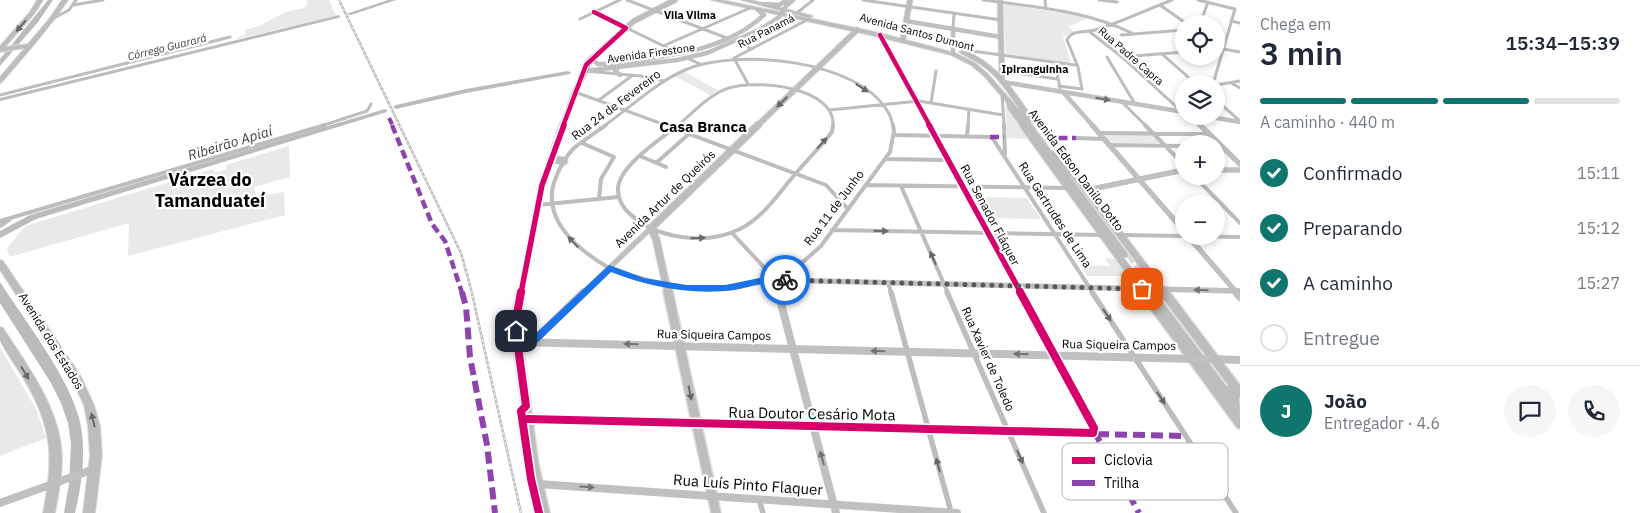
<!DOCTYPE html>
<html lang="pt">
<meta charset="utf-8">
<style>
body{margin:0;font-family:"IBM Plex Sans",sans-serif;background:#f6f6f7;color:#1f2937;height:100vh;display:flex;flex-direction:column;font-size:19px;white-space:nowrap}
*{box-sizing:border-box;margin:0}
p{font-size:16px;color:#747a83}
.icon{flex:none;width:28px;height:28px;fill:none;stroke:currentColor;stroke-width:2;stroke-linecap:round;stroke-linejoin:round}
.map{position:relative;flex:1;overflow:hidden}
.drawer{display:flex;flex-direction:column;background:#fff;width:400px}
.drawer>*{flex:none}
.fabs{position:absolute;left:1175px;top:15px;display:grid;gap:10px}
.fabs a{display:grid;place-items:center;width:50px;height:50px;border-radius:50%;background:#fff;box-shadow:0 2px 8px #0003;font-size:25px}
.pin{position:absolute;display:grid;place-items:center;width:42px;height:42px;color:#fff;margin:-21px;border-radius:10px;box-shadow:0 2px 8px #0006}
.courier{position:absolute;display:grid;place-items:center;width:50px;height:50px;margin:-25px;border:4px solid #1a73e8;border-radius:50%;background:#fff;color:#222;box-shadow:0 1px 6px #0007}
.summary em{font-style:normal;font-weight:600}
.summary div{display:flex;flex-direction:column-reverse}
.summary{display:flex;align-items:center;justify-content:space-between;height:85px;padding:0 20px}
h1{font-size:32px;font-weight:600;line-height:38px}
.bar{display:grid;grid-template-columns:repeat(4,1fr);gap:8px 5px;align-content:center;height:60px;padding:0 20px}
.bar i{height:6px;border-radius:4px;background:#e0e1e3}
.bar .active{background:#0f766e}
.bar p{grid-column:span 4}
.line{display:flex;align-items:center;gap:12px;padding:0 20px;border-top:1px solid #e0e1e3}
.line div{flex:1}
.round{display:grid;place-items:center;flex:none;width:52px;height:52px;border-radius:26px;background:#f6f6f7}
ol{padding:0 20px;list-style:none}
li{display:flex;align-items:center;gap:15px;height:55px}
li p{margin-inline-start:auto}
li .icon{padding:5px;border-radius:50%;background:#0f766e;color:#fff;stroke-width:4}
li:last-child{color:#747a83}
li i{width:28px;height:28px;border:2px solid #e0e1e3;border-radius:50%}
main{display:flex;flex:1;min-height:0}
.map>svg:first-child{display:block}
</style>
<main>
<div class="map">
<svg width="1240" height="513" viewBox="0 0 1240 513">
<rect width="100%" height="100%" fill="#fff"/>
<!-- green -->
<path fill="#e9e9e9" d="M 307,0 L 329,0 L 336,16 L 237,39 L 236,38 L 246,34 L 245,30 C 262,27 273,17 289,11 C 296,9 301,11 307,5 Z
M 1003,4 L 1090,17 L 1068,27 L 1075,32 L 1063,37 L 1071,63 L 1006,54 Z
M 684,72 L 718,90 L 710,95 L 675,76 Z
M 1005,106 L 1007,106 L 1031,139 L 1007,138 Z
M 1105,134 L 1150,134 L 1160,143 L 1115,143 L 1109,141 Z
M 289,146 L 290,177 L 254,187 L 256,197 L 284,192 L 285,215 L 128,256 L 129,223 L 9,257 L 7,248 L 25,226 L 213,169 L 215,173 L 227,169 L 226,165 Z
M 973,197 L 1027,198 L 1041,219 L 984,218 Z
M 1105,258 L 1115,259 L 1133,285 L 1130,285 L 1123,276 L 1087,276 L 1081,265 L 1110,266 Z
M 0,347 L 37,411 L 46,438 L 0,456 Z"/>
<!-- water -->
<path fill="#bbb" d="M 48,0 L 53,0 L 38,22 L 0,66 L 0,59 Z
M 339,15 L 340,17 L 338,18 L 0,101 L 0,98 Z
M 0,282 C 25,321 67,374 79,418 C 87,447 82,484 75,513 L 64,513 L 69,484 L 71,444 L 68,423 L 61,403 L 51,383 L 0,303 Z"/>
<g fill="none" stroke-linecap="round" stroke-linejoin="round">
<!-- river -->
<path fill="#bbb" fill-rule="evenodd" d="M 388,0 L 396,0 L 351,15 L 346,14 Z
M 568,71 L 571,73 L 570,74 L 466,93 L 396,109 L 393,107 L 396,105 L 466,89 Z
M 385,109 L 387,110 L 387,112 L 36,219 L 0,238 L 0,231 L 30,215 Z"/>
<!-- highway-tunnel-far1 -->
<path stroke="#d9d9d9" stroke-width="8" stroke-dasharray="8 4" stroke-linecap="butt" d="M 1130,255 L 1158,293"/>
<!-- highway-tunnel -->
<path stroke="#d9d9d9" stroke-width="11" stroke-dasharray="11 5.5" stroke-linecap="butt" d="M 1157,292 L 1163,300"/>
<defs>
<path id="primary-far2" d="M 1000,0 L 1002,81
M 903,38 L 910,0
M 588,62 L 634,21 L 675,0
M 1008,100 L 1011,109 L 1024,126
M 563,126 L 575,92 L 591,59
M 757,126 L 857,30"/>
<path id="primary-far1" d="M 1023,125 L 1145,293
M 1056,153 L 1082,184 L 1164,293
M 551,159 L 564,161
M 521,293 L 542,185 L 563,125
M 668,293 L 656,239 L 651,228 L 758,125"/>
<path id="primary" d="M 521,292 L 515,325 L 534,465 L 545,513
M 668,292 L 716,513
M 1144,292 L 1240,424
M 1164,292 L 1240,393"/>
<path id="highway" d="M 37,0 L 43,0 L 34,14 L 5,47 L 28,44 L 50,18 L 62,0 L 68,0 C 48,30 25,55 2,82 L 0,83 L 0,77 L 25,48 L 0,52 L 0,46 L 30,12 Z
M 711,0 L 722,0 L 880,33 L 955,53 L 975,63 L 988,74 L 1022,113 C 1010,95 998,76 980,64 C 973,59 965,56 959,52 L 962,50 C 996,61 1015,92 1034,120 L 1030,122 L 1127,253 L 1128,255 L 1127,257 L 1121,257 L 1023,121 L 984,76 L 971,65 L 951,55 L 879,37 Z
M 741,0 L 751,0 L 813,16 L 810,18 Z
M 0,260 L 3,261 L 80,375 L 94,405 L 100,426 L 102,455 L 95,513 L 83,513 L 90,455 L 88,426 L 84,405 L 72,380 L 0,270 Z
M 1156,296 L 1159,297 L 1226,386 C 1240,380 1240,408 1240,418 L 1236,416 L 1153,301 L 1151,299 L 1153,297 Z
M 0,327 L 3,328 C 29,368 62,411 62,460 C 62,478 58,495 55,513 L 43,513 C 54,459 53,428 24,379 C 19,370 2,347 0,339 C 0,336 0,331 0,327 Z"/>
</defs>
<!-- primary-far2 casing -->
<use href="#primary-far2" stroke="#dbdbdb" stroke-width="7"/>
<!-- primary-far1 casing -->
<use href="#primary-far1" stroke="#dbdbdb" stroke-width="9"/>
<!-- primary casing -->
<use href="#primary" stroke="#dbdbdb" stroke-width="12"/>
<!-- highway casing -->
<use href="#highway" stroke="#dbdbdb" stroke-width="2"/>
<!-- street-far2 -->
<path stroke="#bdbdbd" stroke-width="3" d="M 627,0 L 727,38
M 863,0 L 1001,20
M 983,0 C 1035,7 1086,10 1134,34
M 1045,0 L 1046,9
M 1099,0 L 1117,2
M 1198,0 L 1235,9 L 1213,84
M 73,5 L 103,0
M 1160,5 L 1187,24
M 594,12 L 680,54
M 798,12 L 813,0
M 52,19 L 69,10 L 76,0
M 580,19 L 620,0
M 1231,21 L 1240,23
M 1200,24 L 1208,2
M 953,28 L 954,13
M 1090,32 L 1122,57 L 1181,111
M 1121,35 L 1184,30
M 735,41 L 752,49
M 1216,45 L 1223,48
M 663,46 L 750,8
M 1223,49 L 1240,52
M 963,53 L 972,51 L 1075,65
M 1162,54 L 1196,84
M 1107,57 L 1135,104
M 1121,57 L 1184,52
M 687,58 L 700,64
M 1055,63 L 1060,88
M 586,71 L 641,76 L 664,81
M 1003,71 L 1057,79
M 1231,83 L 1240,88
M 748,84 L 734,58 L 807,20
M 1216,85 L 1240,81
M 1059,86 L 1082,89 L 1078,67 L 1067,40 C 1072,29 1085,33 1095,30 C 1121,22 1146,10 1172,0
M 575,92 L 668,126
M 1002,93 L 1004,126
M 0,95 L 230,37
M 599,100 L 633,75
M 1216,100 L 1240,121
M 1122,102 L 1146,126
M 931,103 L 936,71
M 829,110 L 919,101 L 1003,115
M 321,126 L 367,111 L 371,104
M 604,126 C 630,108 655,83 685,70 C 736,48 858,59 888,112 C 891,116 892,122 893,126
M 677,126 C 693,113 709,94 729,88 C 757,79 836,87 833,126
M 968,126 L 969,109"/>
<!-- street-far1 -->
<path stroke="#bdbdbd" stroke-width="4" d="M 606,125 C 595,133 584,140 574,148 C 566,156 560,167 556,177 C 539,218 577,249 609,268
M 665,125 L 826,185 L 848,209
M 678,125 C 661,139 625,162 619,183 C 616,192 620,204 627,211 C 654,239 705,246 740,229 C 762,218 776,197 791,179 C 802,166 813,154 824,142 L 832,132 L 833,125
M 1004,125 L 1005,155
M 1145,125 L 1184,165
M 1098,133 L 1208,134
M 895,135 L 990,137 L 993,139 L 1093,293
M 967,136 L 968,125
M 1076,138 L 1103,139
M 582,143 L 614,157 L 601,179 L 599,199
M 1108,145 L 1184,146
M 640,156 L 666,167
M 886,159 L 947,160
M 656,163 L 689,134
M 1194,176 L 1240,223
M 866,185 L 1069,188
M 901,186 L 948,293
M 538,205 L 618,197
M 0,221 L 325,125
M 0,226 L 9,220
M 832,230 L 1103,235
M 732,233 L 774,278 L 804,261 L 821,246 L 890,152 L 894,131 L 893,125
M 1121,235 L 1240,237
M 888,282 L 891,293"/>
<!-- street -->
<path stroke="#bdbdbd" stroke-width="5.5" d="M 891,292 L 951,512
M 947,292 L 1044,513
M 1092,292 L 1236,513
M 528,419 L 1093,433 L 1094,428 L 1054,355
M 759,499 L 763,513"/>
<!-- secondary-far2 -->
<path stroke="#c0c0c0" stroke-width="4.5" d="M 764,4 L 779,5 L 787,0
M 906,21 L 1001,37
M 953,28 L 953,54
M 880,35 L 930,126
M 591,59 L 598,64 L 612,64 C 664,56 723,53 764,15 L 758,10
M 619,67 L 615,71 L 620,75
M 585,71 L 677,60 L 707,53 L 761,29 L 779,17 L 786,6 L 793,0
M 1003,82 L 1184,112
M 1063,92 L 1093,126
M 1190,116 L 1201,126
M 1205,116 L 1240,122"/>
<!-- secondary-far1 -->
<path stroke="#c0c0c0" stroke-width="5.5" d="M 929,125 L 1020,293
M 1092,125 L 1184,231
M 1200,125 L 1240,164
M 1216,170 L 1240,170
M 1087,190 L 1184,170
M 1188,236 L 1237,293
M 609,268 C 649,284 689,292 732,287 C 748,286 762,280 778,280 L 1240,291
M 774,278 L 778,293
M 583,293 L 651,228"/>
<!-- secondary -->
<path stroke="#c0c0c0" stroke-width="8" d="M 778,292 L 836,513
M 1020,292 L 1054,355
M 1236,292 L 1240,297
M 517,342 L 1194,359
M 532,342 L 584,292
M 1214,359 L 1240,360
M 538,484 L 957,513
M 0,503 L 94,469"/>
<!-- primary-far2 -->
<use href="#primary-far2" stroke="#bdbdbd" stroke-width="5"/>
<!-- primary-far1 -->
<use href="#primary-far1" stroke="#bdbdbd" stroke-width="7"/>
<!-- primary -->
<use href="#primary" stroke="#bdbdbd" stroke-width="9"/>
<!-- highway -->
<use href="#highway" fill="#bdbdbd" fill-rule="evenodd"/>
<defs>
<path id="rail" d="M 339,0 L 461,253 L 471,289 L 521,513"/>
</defs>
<!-- rail casing -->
<use href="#rail" stroke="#bdbdbd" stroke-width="2.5"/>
<!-- rail -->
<use href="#rail" stroke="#fff" stroke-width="1" stroke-dasharray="2.5" stroke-linecap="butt"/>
<!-- secondary-bridge -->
<path stroke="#c0c0c0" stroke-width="8" d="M 1196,359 L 1209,359"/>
<!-- quiet-far2 -->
<path stroke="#8e44ad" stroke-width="4" stroke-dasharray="7 4" stroke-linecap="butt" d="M 389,118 L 393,126"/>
<!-- quiet-far1 -->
<path stroke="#8e44ad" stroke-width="4.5" stroke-dasharray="9 4.5" stroke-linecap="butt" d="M 392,125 L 432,224 L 445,241 L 462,293
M 990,137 L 1004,137
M 1045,138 L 1076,138"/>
<!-- quiet -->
<path stroke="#8e44ad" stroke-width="6" stroke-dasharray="12 6" stroke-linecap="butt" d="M 462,292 L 466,307 L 470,357 L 487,445 L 495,513
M 1094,431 L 1139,513
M 1097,434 L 1186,436"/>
<defs>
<path id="cycleway-far2" d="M 880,35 L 930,126
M 563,126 L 586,65 L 626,28 L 594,12"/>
<path id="cycleway-far1" d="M 929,125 L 1021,293
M 521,293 L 542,185 L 564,125"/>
<path id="cycleway" d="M 521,292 L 515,325 L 526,406 L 521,411 L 531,479 L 539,513
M 528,419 L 1093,433 L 1094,428 L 1020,292"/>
</defs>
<!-- cycleway-far2 casing -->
<use href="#cycleway-far2" stroke="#fff" stroke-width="6"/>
<!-- cycleway-far1 casing -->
<use href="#cycleway-far1" stroke="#fff" stroke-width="9"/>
<!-- cycleway casing -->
<use href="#cycleway" stroke="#fff" stroke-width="11"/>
<!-- cycleway-far2 -->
<use href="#cycleway-far2" stroke="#d6006c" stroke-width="4.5"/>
<!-- cycleway-far1 -->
<use href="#cycleway-far1" stroke="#d6006c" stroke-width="5.5"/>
<!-- cycleway -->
<use href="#cycleway" stroke="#d6006c" stroke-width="8"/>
</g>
<!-- one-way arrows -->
<defs><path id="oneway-solid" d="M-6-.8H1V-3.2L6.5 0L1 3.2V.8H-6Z" transform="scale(1.25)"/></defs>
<g fill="#686868">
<use href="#oneway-solid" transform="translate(21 26) rotate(130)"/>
<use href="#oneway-solid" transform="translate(862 88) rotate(33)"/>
<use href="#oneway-solid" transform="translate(782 102) rotate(136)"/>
<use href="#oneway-solid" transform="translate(822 143) rotate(-48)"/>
<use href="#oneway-solid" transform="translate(881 231) rotate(1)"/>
<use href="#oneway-solid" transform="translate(698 238) rotate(-1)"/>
<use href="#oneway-solid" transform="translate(573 242) rotate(-133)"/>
<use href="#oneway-solid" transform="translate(933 258) rotate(-114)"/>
<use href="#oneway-solid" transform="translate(1107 315) rotate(57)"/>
<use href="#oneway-solid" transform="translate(25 373) rotate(59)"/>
<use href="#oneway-solid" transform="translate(690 393) rotate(78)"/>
<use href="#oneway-solid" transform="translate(1161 398) rotate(57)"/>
<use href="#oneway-solid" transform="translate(93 420) rotate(-103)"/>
<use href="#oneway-solid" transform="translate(1020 457) rotate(66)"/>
<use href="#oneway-solid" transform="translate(938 465) rotate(-105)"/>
</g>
<g fill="#737373">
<use href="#oneway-solid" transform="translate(1103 99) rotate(9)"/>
<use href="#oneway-solid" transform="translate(1201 290) rotate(-179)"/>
<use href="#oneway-solid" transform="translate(631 344) rotate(-179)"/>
<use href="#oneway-solid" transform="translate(878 351) rotate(-178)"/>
<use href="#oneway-solid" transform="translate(1021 354) rotate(-179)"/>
<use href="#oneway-solid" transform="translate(822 458) rotate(-105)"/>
<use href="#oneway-solid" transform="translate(587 487) rotate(3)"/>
</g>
<!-- route -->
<path fill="#1a73e8" d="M 609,265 L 644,278 L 686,285 L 726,285 L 774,275 L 788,278 L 789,280 L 785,283 C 764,279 745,290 724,291 C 685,294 647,286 611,272 L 535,345 L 514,344 L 511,331 L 512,328 L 519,328 L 521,338 L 530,339 Z"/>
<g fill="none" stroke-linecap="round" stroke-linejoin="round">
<!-- done -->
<path stroke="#595959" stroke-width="5" stroke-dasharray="0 9" d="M 785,280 L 1142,289"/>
</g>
<g text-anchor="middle" stroke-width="4.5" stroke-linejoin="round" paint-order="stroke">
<!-- far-neighbourhood labels -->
<g font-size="11" font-weight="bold" fill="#000" stroke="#fff">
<text x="690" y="19">Vila Vilma</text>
<text x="1035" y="73">Ipiranguinha</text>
</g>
<!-- far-street labels -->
<g font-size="11" fill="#000" stroke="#fff">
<text transform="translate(766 31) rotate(-27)" y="4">Rua Panamá</text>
<text transform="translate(917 32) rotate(15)" y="4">Avenida Santos Dumont</text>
<text transform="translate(651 53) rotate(-8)" y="4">Avenida Firestone</text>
<text transform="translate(1131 56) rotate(41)" y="4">Rua Padre Capra</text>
</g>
<!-- far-water labels -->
<g font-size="11" font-style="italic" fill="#3f3f3f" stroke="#fff">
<text transform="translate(167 47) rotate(-14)" y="4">Córrego Guarará</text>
</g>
<!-- street labels -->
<g font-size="12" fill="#000" stroke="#fff">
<text transform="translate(616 105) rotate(-37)" y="4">Rua 24 de Fevereiro</text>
<text transform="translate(1076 170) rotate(53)" y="4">Avenida Edson Danilo Dotto</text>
<text transform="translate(665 199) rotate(-44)" y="4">Avenida Artur de Queirós</text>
<text transform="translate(834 208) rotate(-53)" y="4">Rua 11 de Junho</text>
<text transform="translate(990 215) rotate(62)" y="4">Rua Senador Fláquer</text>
<text transform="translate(1055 215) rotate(57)" y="4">Rua Gertrudes de Lima</text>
<text transform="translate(714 335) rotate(1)" y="4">Rua Siqueira Campos</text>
<text transform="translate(51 341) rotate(58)" y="4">Avenida dos Estados</text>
<text transform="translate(1119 345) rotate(1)" y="4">Rua Siqueira Campos</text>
<text transform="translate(988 359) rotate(66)" y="4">Rua Xavier de Toledo</text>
</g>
<!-- water labels -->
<g font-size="14" font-style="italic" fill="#3f3f3f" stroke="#fff">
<text transform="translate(230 143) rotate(-17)" y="5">Ribeirão Apiaí</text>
</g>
<!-- far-district labels -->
<g font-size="15" font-weight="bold" fill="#000" stroke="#fff">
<text x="703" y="132">Casa Branca</text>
</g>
<!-- near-street labels -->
<g font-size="15" fill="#000" stroke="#fff">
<text transform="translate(812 414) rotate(1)" y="5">Rua Doutor Cesário Mota</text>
<text transform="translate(748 485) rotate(4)" y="5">Rua Luís Pinto Flaquer</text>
</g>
<!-- district labels -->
<g font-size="18" font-weight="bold" fill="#000" stroke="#fff">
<text x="210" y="186">Várzea do<tspan x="210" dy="21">Tamanduateí</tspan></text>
</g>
</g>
<!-- legend -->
<rect x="1062" y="443" width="166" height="57" rx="8" fill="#fff" stroke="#b2b2b2" stroke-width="1"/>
<rect x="1072" y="457" width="23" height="7" fill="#d6006c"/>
<rect x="1072" y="480" width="23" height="6" fill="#8e44ad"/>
<g font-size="14" fill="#000">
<text x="1104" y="465">Ciclovia</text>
<text x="1104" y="488">Trilha</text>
</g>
</svg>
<div class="fabs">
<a><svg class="icon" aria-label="locate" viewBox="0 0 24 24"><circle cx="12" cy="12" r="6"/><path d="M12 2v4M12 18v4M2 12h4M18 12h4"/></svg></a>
<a><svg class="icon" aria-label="layers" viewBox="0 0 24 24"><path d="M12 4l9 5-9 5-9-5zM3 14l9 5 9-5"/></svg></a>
<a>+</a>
<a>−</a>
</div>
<div class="pin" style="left:1142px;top:289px;background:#ea580c"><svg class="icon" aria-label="bag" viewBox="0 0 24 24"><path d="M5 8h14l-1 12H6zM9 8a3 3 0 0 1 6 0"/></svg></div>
<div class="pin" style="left:516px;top:331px;background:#1f2937"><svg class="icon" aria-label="home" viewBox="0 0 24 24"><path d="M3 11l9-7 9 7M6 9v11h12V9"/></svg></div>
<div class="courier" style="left:785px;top:280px"><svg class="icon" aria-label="bike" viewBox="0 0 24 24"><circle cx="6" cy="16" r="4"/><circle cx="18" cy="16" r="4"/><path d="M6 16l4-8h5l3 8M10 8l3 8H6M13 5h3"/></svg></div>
</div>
<section class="drawer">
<div class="summary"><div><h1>3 min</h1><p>Chega em</p></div><em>15:34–15:39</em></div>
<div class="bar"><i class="active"></i><i class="active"></i><i class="active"></i><i></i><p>A caminho · 440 m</p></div>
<ol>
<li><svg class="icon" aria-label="check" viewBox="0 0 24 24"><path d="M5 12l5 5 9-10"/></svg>Confirmado<p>15:11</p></li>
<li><svg class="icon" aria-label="check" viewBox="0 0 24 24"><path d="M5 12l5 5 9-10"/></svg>Preparando<p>15:12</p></li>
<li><svg class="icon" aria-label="check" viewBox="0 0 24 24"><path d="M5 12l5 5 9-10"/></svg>A caminho<p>15:27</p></li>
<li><i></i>Entregue</li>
</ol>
<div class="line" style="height:90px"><b class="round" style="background:#0f766e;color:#fff">J</b><div><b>João</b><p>Entregador · 4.6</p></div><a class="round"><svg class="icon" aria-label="chat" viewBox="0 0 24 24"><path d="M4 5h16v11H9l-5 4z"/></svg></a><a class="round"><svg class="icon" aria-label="phone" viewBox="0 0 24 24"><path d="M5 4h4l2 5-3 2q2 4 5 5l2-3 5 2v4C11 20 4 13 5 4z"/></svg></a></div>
</section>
</main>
